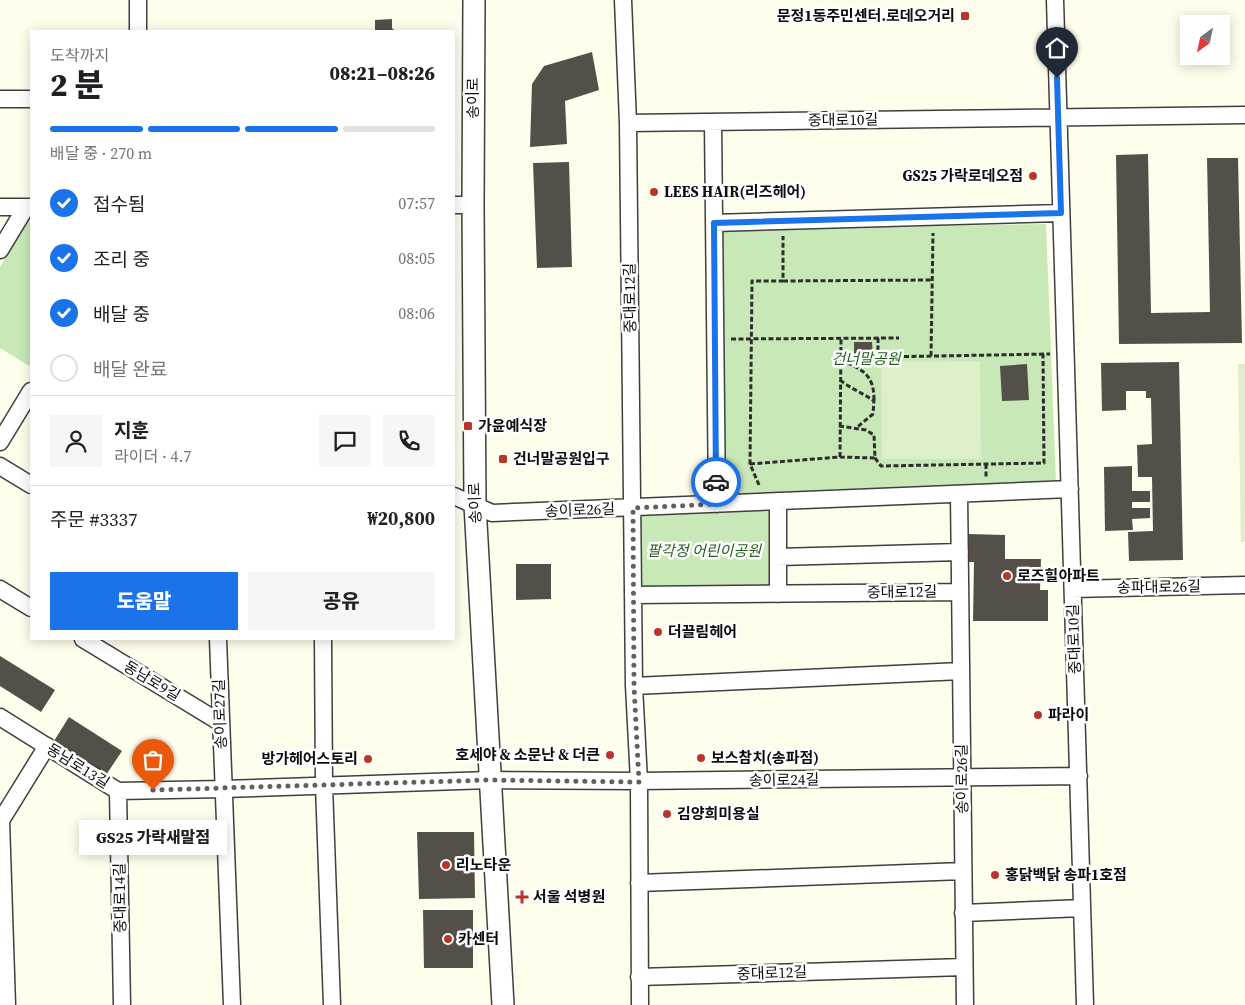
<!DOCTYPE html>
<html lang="ko">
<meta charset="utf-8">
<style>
body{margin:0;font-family:"Source Serif 4","Noto Sans KR",serif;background:#f6f6f6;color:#202124;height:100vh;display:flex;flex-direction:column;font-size:19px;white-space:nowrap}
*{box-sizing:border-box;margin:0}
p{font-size:16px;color:#757577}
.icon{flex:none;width:28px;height:28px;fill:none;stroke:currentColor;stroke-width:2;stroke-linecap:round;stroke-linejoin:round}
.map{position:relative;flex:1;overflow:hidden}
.panel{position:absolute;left:30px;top:30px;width:425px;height:610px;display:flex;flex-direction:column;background:#fff;border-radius:0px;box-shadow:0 2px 12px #0003}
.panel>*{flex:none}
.needle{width:32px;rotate:213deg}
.tools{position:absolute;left:1180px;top:15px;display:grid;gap:10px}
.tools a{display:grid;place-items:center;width:50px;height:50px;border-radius:0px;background:#fff;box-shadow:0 2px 12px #0003;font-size:25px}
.pin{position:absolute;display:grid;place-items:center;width:42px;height:42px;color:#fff;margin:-51px -21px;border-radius:50% 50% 50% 0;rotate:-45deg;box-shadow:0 0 5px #0007}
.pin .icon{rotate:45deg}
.courier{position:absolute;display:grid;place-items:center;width:50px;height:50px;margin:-25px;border:4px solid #1a73e8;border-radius:50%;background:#fff;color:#222;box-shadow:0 1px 6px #0007}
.bubble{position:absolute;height:35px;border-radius:0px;background:#fff;box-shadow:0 2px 12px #0003;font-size:16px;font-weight:800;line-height:35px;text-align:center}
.head em{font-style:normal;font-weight:800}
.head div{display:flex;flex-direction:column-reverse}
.head{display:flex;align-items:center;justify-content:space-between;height:85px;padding:0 20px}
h1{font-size:32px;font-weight:800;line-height:38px}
.bar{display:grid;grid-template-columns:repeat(4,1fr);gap:8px 5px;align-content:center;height:60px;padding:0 20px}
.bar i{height:6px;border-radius:4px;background:#e0e0e0}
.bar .current{background:#1a73e8}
.bar p{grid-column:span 4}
.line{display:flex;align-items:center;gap:12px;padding:0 20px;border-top:1px solid #e0e0e0}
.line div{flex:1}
.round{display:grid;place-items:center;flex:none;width:52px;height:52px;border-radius:0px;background:#f6f6f6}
ol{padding:0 20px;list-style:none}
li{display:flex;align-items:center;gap:15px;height:55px}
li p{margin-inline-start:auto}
li .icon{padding:5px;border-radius:50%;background:#1a73e8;color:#fff;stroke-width:4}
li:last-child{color:#757577}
li i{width:28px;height:28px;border:2px solid #e0e0e0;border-radius:50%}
.action{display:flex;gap:10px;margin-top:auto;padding:10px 20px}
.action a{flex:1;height:58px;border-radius:0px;background:#1a73e8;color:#fff;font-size:20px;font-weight:800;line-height:58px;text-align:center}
.action a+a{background:#f6f6f6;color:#202124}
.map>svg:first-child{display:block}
</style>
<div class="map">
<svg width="1245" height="1005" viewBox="0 0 1245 1005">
<rect width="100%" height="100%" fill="#fffdec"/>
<!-- green -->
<path fill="#c9e8b7" d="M 28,217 L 31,217 L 31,367 L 0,348 L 0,267 Z
M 1046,224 L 1056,482 L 722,499 L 722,230 Z
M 771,511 L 772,588 L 637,591 L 638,513 Z"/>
<!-- pitch -->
<path fill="#dcefc8" d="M 980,361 L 981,459 L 882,459 L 881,362 Z
M 1238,364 L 1245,364 L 1245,542 L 1241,542 Z"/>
<!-- building -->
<path fill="#544f49" d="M 392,19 L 392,28 L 395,31 L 375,31 L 375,20 Z
M 592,52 L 599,90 L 565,101 L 567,144 L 530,147 L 532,84 L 544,66 Z
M 1148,154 L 1151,313 L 1210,312 L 1207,158 L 1238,158 L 1242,343 L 1119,344 L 1116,155 Z
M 569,162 L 572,267 L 537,268 L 533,163 Z
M 854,342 L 872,342 L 873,355 L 854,356 Z
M 1179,362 L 1183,560 L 1129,561 L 1128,532 L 1153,531 L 1152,477 L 1138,477 L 1137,445 L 1152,444 L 1151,398 L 1146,398 L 1146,391 L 1126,391 L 1126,410 L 1102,411 L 1101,363 Z
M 1027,364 L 1029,400 L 1002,401 L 1000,366 Z
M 1132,466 L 1132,491 L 1150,491 L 1150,502 L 1132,502 L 1132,508 L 1150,508 L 1150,518 L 1132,519 L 1133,530 L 1105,531 L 1104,467 Z
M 968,534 L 1005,535 L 1005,559 L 1041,559 L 1040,590 L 1048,590 L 1048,621 L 973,621 L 974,562 L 967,562 Z
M 516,564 L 551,564 L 551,599 L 516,600 Z
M 0,656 L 55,690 L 41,712 L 0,686 Z
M 69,717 L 122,751 L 106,775 L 54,741 Z
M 417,832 L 474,832 L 475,898 L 419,899 Z
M 423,910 L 473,910 L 473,968 L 424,968 Z"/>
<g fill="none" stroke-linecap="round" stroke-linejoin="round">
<defs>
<path id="minor" d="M 623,0 L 628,123 L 634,686 L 639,781 L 640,1005
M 1055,0 L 1085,1005
M 138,31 L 138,0
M 0,99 L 31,99
M 713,122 L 717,504
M 628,123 L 1245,115
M 454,205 L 473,205
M 0,207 L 31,207
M 714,223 L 1061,213
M 0,250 L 26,207
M 0,442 L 31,391
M 0,466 L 31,485
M 959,494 L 965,1005
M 454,496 L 492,513 L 1070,489
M 778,501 L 778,594
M 778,557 L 960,552
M 0,589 L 31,608
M 1073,589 L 1245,585
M 633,595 L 960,592
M 83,639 L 221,723
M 218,639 L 232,1005
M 323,639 L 324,786 L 332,1005
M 634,686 L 961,671
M 0,717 L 118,791 L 223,789 L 489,780 L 639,781 L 1079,776
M 118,791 L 122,1005
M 1,821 L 7,1005
M 0,822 L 47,746
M 639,883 L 963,871
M 963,913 L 1082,908
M 639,977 L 964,967"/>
<path id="tertiary" d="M 474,0 L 473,205 L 475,505 L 503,1005"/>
</defs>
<!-- minor casing -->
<use href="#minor" stroke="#3f3f3f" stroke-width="19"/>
<!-- tertiary casing -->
<use href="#tertiary" stroke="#3f3f3f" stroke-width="24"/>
<!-- path -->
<path stroke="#2e2e2e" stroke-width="3" stroke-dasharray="5 2.5" stroke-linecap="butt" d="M 783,281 L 933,280
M 878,338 L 878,357 L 1050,354
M 731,339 L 899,338
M 931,356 L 933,233
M 840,360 C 862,369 874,374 874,400
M 840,380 C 851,389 863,393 874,401 L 873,414 L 855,429
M 840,457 L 841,338
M 875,458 L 881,466 L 1044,463 L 1043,354
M 750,464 L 840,457 L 875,458 L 874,435 L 866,430 L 839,426
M 986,464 L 986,477
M 759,485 L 750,464 L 752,281 L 783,281 L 783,236"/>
<!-- minor -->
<use href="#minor" stroke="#fff" stroke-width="16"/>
<!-- tertiary -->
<use href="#tertiary" stroke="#fff" stroke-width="21"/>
</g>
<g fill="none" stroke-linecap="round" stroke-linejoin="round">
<!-- done -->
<path stroke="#61605a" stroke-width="5" stroke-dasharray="0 9" d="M 153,790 L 489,780 L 639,782 L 634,686 L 633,508 L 717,504 L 716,482"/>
<!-- route -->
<path stroke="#1a73e8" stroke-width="6" d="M 716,482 L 714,223 L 1061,213 L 1057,78"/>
</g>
<!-- markers -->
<g fill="#b83528" stroke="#fff" stroke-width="2">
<rect x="960" y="11" width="10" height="10" rx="2.5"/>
<circle cx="1033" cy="176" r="5"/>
<circle cx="654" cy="192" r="5"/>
<rect x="463" y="421" width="10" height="10" rx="2.5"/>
<rect x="498" y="454" width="10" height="10" rx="2.5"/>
<circle cx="1007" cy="576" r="5"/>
<circle cx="658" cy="632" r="5"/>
<circle cx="1038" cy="715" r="5"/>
<circle cx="610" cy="755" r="5"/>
<circle cx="701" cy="758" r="5"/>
<circle cx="368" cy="759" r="5"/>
<circle cx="667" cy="814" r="5"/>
<circle cx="446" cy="865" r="5"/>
<circle cx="995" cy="875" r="5"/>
<path d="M519.5 889.5h5v5h5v5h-5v5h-5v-5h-5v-5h5z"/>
<circle cx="448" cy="939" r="5"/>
</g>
<g text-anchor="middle" stroke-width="5" stroke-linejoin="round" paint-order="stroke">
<!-- poi labels -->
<g font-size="15" font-weight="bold" fill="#0c0c0c" stroke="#fff" text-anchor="start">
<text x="955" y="21" text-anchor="end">문정1동주민센터.로데오거리</text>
<text x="1023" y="181" text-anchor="end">GS25 가락로데오점</text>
<text x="664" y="197">LEES HAIR(리즈헤어)</text>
<text x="478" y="431">가윤예식장</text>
<text x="513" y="464">건너말공원입구</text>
<text x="1017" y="581">로즈힐아파트</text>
<text x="668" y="637">더끌림헤어</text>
<text x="1048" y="720">파라이</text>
<text x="600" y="760" text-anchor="end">호세야 &amp; 소문난 &amp; 더큰</text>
<text x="711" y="763">보스참치(송파점)</text>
<text x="358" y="764" text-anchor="end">방가헤어스토리</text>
<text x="677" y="819">김양희미용실</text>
<text x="456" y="870">리노타운</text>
<text x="1005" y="880">홍닭백닭 송파1호점</text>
<text x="533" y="902">서울 석병원</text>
<text x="458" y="944">카센터</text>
</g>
<!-- street labels -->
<g font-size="15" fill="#0c0c0c" stroke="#fff">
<text transform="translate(473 98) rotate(-90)" y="5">송이로</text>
<text transform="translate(843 120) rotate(-1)" y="5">중대로10길</text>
<text transform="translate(630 298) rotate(-91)" y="5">중대로12길</text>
<text transform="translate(475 503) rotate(-92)" y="5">송이로</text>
<text transform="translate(580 510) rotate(-2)" y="5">송이로26길</text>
<text transform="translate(1159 587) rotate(-1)" y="5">송파대로26길</text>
<text transform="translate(902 592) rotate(-1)" y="5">중대로12길</text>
<text transform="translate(1074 639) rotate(-92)" y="5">중대로10길</text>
<text transform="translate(152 681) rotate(31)" y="5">동남로9길</text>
<text transform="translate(220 714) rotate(-92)" y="5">송이로27길</text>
<text transform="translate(78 766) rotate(32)" y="5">동남로13길</text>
<text transform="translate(962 779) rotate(-91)" y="5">송이로26길</text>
<text transform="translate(784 780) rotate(-1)" y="5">송이로24길</text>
<text transform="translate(120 898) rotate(-91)" y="5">중대로14길</text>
<text transform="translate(772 973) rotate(-2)" y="5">중대로12길</text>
</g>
<!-- park labels -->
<g font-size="15" font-style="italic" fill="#23621e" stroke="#fff">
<text x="866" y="364">건너말공원</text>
<text x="704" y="556">팔각정 어린이공원</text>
</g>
</g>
</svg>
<div class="tools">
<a><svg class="needle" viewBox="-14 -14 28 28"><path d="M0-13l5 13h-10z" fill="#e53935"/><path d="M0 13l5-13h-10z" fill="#757577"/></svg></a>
</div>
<div class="pin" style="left:153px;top:790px;background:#ea580c"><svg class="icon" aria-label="bag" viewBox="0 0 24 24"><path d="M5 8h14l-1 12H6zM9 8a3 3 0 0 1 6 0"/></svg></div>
<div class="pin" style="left:1057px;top:78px;background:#1f2937"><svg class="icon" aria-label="home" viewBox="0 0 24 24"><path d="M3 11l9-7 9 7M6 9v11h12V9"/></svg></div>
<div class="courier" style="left:716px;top:482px"><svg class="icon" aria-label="car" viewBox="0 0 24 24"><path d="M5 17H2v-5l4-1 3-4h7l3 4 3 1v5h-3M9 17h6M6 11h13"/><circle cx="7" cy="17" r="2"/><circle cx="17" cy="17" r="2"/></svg></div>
<div class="bubble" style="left:79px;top:820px;width:148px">GS25 가락새말점</div>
<section class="panel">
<div class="head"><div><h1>2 분</h1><p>도착까지</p></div><em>08:21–08:26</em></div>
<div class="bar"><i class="current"></i><i class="current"></i><i class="current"></i><i></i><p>배달 중 · 270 m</p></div>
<ol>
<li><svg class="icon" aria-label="check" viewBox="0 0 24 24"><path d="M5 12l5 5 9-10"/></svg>접수됨<p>07:57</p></li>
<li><svg class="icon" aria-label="check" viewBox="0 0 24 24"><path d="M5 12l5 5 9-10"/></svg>조리 중<p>08:05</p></li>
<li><svg class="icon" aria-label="check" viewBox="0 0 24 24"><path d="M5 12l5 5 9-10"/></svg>배달 중<p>08:06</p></li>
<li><i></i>배달 완료</li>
</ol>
<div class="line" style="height:90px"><a class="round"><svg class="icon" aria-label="person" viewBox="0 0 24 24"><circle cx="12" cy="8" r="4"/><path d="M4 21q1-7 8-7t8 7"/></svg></a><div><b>지훈</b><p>라이더 · 4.7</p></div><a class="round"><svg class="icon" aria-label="chat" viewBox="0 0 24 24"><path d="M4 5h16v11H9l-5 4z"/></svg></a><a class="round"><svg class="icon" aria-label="phone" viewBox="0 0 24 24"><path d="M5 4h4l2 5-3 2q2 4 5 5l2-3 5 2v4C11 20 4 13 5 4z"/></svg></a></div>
<div class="line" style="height:65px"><div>주문 #3337</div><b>₩20,800</b></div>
<div class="action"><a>도움말</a><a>공유</a></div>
</section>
</div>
